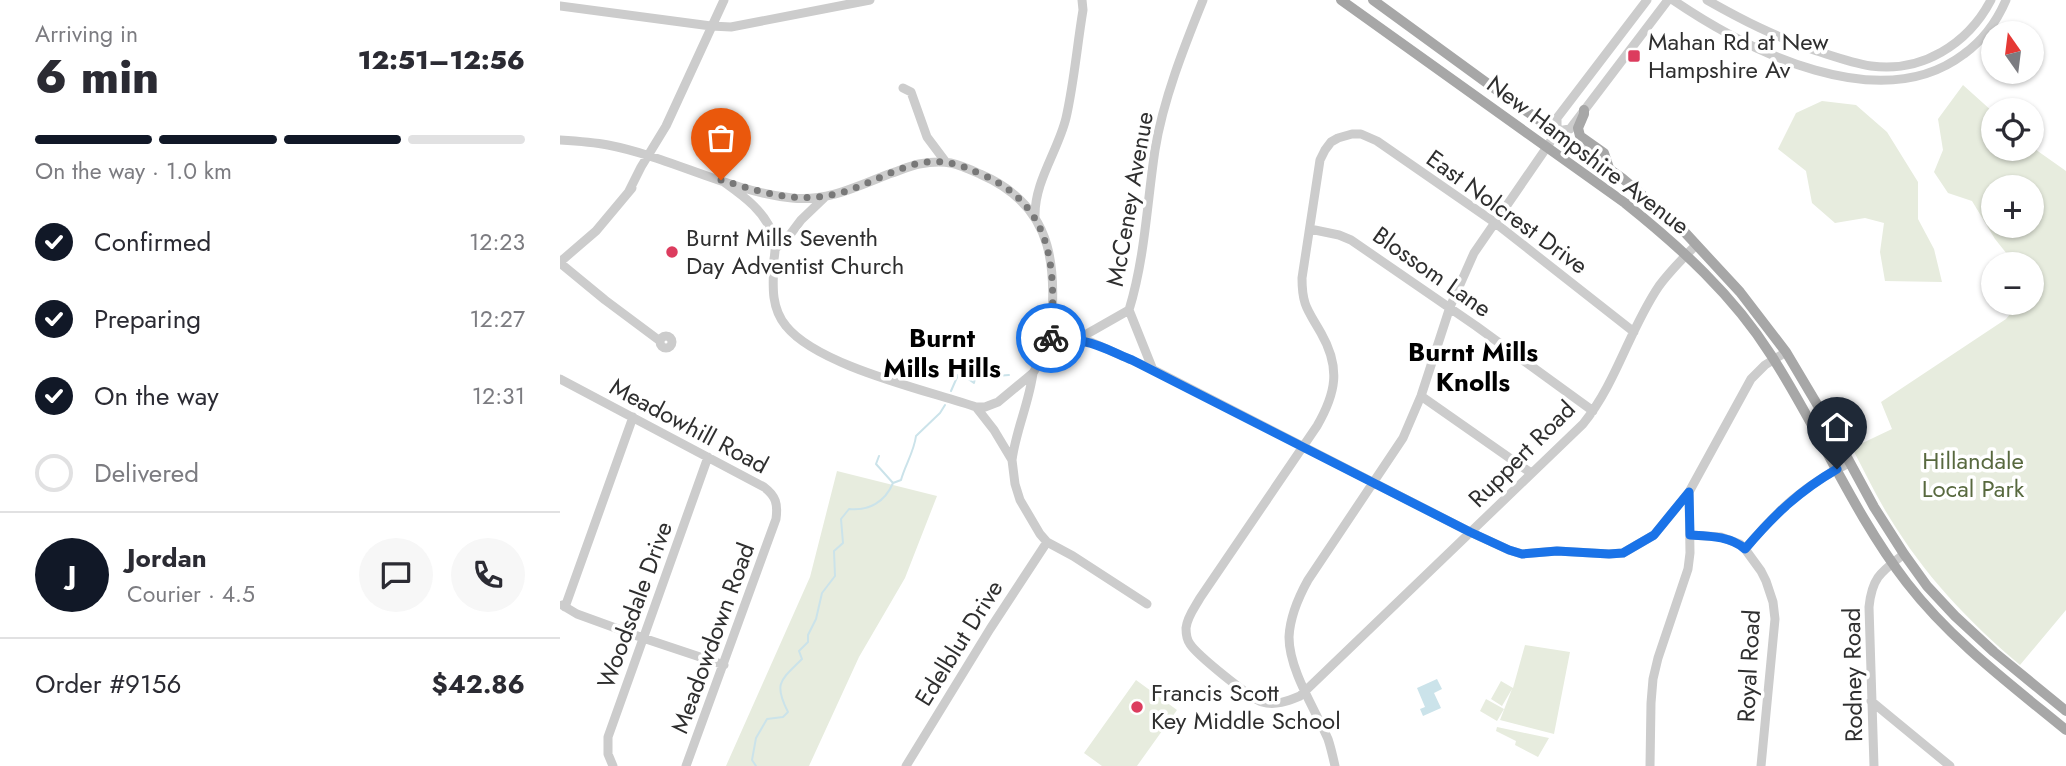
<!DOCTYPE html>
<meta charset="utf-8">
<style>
body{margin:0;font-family:Jost,sans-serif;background:#f7f7f7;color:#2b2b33;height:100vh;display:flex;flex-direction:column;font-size:26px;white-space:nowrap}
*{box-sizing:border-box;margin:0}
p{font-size:23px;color:#7c7c81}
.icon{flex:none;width:38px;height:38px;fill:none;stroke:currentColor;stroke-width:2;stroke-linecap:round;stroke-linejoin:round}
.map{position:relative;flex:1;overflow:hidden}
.side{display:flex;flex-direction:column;background:#fff;width:560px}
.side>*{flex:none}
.needle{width:46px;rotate:346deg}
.buttons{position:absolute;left:1421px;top:21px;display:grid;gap:14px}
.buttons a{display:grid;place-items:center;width:63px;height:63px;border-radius:50%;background:#fff;box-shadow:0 2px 5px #0004;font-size:35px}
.pin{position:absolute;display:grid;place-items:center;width:60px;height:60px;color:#fff;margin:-72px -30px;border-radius:50% 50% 50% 0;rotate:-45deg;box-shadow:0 0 7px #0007}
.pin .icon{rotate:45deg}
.courier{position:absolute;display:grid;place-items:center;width:70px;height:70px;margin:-35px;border:5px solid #1a73e8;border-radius:50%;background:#fff;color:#222;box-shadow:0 2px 9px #0007}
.summary em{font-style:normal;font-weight:800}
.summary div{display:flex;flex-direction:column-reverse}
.summary{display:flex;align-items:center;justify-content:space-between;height:119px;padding:0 35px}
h1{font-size:46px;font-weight:800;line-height:52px}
.bar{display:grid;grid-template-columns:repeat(4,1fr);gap:10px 7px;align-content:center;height:84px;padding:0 35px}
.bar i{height:9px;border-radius:5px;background:#e1e1e2}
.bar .on{background:#111827}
.bar p{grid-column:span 4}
.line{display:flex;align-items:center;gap:18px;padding:0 35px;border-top:2px solid #e1e1e2}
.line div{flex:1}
.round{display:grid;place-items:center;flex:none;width:74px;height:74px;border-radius:37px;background:#f7f7f7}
ol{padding:0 35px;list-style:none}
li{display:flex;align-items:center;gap:21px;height:77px}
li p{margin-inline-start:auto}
li .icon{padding:7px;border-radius:50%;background:#111827;color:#fff;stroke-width:4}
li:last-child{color:#7c7c81}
li i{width:38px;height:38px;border:4px solid #e1e1e2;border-radius:50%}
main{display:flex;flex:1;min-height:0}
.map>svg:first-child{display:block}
</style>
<main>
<section class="side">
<div class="summary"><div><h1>6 min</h1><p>Arriving in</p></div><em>12:51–12:56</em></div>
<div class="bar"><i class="on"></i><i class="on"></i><i class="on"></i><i></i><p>On the way · 1.0 km</p></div>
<ol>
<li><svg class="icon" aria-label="check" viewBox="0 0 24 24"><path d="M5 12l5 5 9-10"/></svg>Confirmed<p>12:23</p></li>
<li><svg class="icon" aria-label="check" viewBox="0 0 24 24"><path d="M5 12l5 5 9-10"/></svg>Preparing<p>12:27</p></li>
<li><svg class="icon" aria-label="check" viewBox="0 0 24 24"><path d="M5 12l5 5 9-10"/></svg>On the way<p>12:31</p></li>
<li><i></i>Delivered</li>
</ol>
<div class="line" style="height:126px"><b class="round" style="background:#111827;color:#fff">J</b><div><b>Jordan</b><p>Courier · 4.5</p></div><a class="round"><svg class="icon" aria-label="chat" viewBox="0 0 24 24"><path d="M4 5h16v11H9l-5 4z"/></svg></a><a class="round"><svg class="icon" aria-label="phone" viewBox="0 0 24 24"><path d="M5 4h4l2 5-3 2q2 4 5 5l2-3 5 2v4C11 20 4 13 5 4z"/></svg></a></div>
<div class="line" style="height:91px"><div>Order #9156</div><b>$42.86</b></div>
</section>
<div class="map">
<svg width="1506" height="766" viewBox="0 0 1506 766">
<rect width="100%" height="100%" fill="#fff"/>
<!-- green -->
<path fill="#e7ecde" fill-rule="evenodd" d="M 1403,85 L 1433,112 L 1433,149 L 1472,149 L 1472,147 L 1506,171 L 1506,610 L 1460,665 C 1407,620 1365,576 1328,515 C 1315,494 1304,470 1292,448 L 1332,429 L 1321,402 L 1446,319 L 1459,303 L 1472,303 L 1472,264 L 1455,264 L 1435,239 L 1412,201 L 1388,193 L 1374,172 L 1383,150 L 1378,119 ZM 1433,187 L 1472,187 L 1472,226 L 1433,226 Z
M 1262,101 L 1296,105 L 1327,132 L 1358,182 L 1358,219 L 1374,249 L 1382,282 L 1325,281 L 1320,252 L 1324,223 L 1305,218 L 1275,223 L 1252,203 L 1246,171 L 1218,149 L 1236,113 Z
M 277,471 L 377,496 L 345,578 L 299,657 L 249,766 L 166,766 L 250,577 Z
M 965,645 L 1010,652 L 994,734 L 940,720 L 952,689 L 942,706 L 931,699 L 941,681 L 953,688 Z
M 576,680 L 617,710 L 577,766 L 542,766 L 524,753 Z
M 926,699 L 944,709 L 937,721 L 920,711 Z
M 937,727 L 989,738 L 978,757 L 955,745 L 956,741 L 936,731 Z"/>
<!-- water -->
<path fill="#cbe3ea" d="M 877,679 L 882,689 L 874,693 L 881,708 L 863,716 L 860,709 L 865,707 L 857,688 Z"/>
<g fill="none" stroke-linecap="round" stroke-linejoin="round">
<!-- stream -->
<path stroke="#cbe3ea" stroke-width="2" d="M 391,391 L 398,375 L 404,376 L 414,383 L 416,373 L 425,367 L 436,376 L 449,375
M 319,456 L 316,464 L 333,483
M 196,766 L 192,760 L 196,738 L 207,719 L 223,717 L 228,712 C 213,683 221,680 242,659 L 239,651 L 248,642 L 248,635 L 256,619 L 262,593 L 275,576 L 274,551 L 283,543 L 281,519 L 289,509 C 309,511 325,502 333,483 L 341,480 C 345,465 354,452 356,436 L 380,413 L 385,405"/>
<!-- minor -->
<path stroke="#ccc" stroke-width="9" d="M 1113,0 C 1188,51 1320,118 1404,54 C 1422,41 1437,21 1446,0
M 1147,0 C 1184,21 1214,36 1254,50 C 1273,56 1292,63 1311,66 C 1362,73 1408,44 1431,0
M 0,6 L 151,26 L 171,27 L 310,0
M 343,88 L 351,92 L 367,137 L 385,161
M 997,131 L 1010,129 L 1108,0
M 0,140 C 16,141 32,142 48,145 C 110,157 168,191 232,198 C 266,202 298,186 329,174 C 339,171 349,166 359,164 C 386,159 396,163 420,174 C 499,208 496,272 490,345
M 161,180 C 182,195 206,211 214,238 C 216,245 215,253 214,259 C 213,283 210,307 226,326 C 258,366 366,390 416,407 L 425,407 L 438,402 L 473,373 L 490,345 L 501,340 L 518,339 L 569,310 C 585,258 587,203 595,150 C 603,100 624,47 643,0
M 69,191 L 81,167 L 106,126 L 164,0
M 475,217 C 474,182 498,151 506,118 C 514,83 517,46 523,10 L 522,0
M 750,229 L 779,235 L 791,240 L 916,326 L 1033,411
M 215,249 L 229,236 L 241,220 L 265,197
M 0,262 L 36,231 L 72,188
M 0,263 L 45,300 L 100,341
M 569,310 L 593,370
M 1074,332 L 934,222 L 817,141 L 801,134 L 792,134 L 778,138 L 771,142 L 765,150 L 760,160 L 742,278 C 742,306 748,310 761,333 C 781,368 776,393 757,426 L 640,598 C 635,607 627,617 626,628 C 626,633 627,640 630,644 C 637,655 690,698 702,702 C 715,706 728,701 740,696 L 1023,424 C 1057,382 1069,330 1099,286 C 1110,271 1123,258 1136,245
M100 342a6 6 0 1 1 12 0a6 6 0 1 1-12 0Z
M 518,339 L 531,342 L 594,370 L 910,532 L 949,550 L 962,554 L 997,551 L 1049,554 L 1063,553 L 1094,535 L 1129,492
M 0,379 L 204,487 C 216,496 218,504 216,519 L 126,766
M 861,396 L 971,473
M 416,407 L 434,430 L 452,460 L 455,484 L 460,500 L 480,534 L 487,542 L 513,556 L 587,604
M 452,460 C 456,430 469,403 473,373
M 1130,535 L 1161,537 L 1180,544 L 1185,549 L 1201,571 L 1206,581 L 1213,602 L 1215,619 L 1201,766
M 1185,549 C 1218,510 1243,486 1289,463
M 2,605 L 17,614 L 83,638 L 164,665
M 5,607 L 73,417
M 1311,701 L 1390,766
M 53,766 L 48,754 L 48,737 L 148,457
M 346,766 L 430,629 L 487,542
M 775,766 C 773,757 771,748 768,739 C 755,709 729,670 729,637 C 730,616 738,598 748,580 L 843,438 L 861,396 L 890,307 L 914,253 L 987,147 L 997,131 L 997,118 L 1087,0
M 1090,766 L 1091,703 L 1093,679 L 1098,658 L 1128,569 L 1130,553 L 1129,492 L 1191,379 L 1205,365 L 1226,352
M 1314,766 L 1309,607 C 1312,577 1321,572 1344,554"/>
<!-- major -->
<path stroke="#a7a7a7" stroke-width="10" d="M 781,0 L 1065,203 C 1120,247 1173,295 1211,355 C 1259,429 1293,513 1347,583 C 1391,640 1450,684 1506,730
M 813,0 L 942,94 L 1062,178 L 1119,226 L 1180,292 L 1226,352 L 1270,426 L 1314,507 L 1344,554 L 1367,586 L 1395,616 L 1434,652 L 1506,711
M 1024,110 L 1024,114 L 1018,128 L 1020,136 L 1044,153 L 1049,168"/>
</g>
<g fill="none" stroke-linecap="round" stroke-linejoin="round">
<!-- done -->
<path stroke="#787878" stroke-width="7" stroke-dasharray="0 12.6" d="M 161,180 C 195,190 229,202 265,196 C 297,192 325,172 356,164 C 382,158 399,164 423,175 C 494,206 496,270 491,338"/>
<!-- route -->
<path stroke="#1a73e8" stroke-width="9" d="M 491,338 L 490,345 C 519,332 545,349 572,360 L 910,532 L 949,550 L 962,554 L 997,551 L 1049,554 L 1063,553 L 1094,535 L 1129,492 L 1130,535 C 1149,536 1170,536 1185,549 C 1214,515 1239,491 1277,469"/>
</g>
<!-- markers -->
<g fill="#dc3c5e" stroke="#fff" stroke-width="2.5">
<rect x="1067" y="49" width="14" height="14" rx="3.5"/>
<circle cx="112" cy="252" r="7"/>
<circle cx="577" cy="707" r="7"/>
</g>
<g text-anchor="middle" stroke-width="7" stroke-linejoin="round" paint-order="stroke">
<!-- poi labels -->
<g font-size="24" fill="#2f2f2f" stroke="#fff" text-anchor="start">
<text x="1088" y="50">Mahan Rd at New<tspan x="1088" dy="28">Hampshire Av</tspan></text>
<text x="126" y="246">Burnt Mills Seventh<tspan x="126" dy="28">Day Adventist Church</tspan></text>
<text x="591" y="701">Francis Scott<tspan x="591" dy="28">Key Middle School</tspan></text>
</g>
<!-- street labels -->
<g font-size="24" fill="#2f2f2f" stroke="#fff">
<text transform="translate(1028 155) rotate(37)" y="8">New Hampshire Avenue</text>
<text transform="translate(570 199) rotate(-80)" y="8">McCeney Avenue</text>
<text transform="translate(947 212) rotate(36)" y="8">East Nolcrest Drive</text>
<text transform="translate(872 272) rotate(35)" y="8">Blossom Lane</text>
<text transform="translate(129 426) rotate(28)" y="8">Meadowhill Road</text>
<text transform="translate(962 454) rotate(-45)" y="8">Ruppert Road</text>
<text transform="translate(75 605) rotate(-70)" y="8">Woodsdale Drive</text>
<text transform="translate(153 638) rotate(-70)" y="8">Meadowdown Road</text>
<text transform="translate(399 643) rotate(-58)" y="8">Edelblut Drive</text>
<text transform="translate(1189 666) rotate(-87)" y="8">Royal Road</text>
<text transform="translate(1293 675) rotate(-91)" y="8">Rodney Road</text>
</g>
<!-- park labels -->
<g font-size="24" fill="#58693f" stroke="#fff">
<text x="1413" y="469">Hillandale<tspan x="1413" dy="28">Local Park</tspan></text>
</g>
<!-- neighbourhood labels -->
<g font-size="26" font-weight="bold" fill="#000" stroke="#fff">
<text x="382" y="347">Burnt<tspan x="382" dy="30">Mills Hills</tspan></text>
<text x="913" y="361">Burnt Mills<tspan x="913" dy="30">Knolls</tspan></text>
</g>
</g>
</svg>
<div class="buttons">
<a><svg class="needle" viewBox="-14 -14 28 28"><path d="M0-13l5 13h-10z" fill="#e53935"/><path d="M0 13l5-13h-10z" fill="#7c7c81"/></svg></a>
<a><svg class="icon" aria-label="locate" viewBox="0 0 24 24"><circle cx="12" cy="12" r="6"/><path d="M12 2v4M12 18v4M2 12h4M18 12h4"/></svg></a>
<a>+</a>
<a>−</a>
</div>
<div class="pin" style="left:161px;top:180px;background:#ea580c"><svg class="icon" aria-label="bag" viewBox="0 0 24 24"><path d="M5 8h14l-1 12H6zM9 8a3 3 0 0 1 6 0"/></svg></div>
<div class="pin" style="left:1277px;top:469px;background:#1f2937"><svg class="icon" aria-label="home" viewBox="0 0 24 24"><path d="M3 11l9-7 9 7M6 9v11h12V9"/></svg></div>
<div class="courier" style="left:491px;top:338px"><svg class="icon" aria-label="bike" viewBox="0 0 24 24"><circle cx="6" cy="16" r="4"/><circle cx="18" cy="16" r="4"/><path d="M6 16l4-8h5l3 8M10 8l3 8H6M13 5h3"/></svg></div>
</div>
</main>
